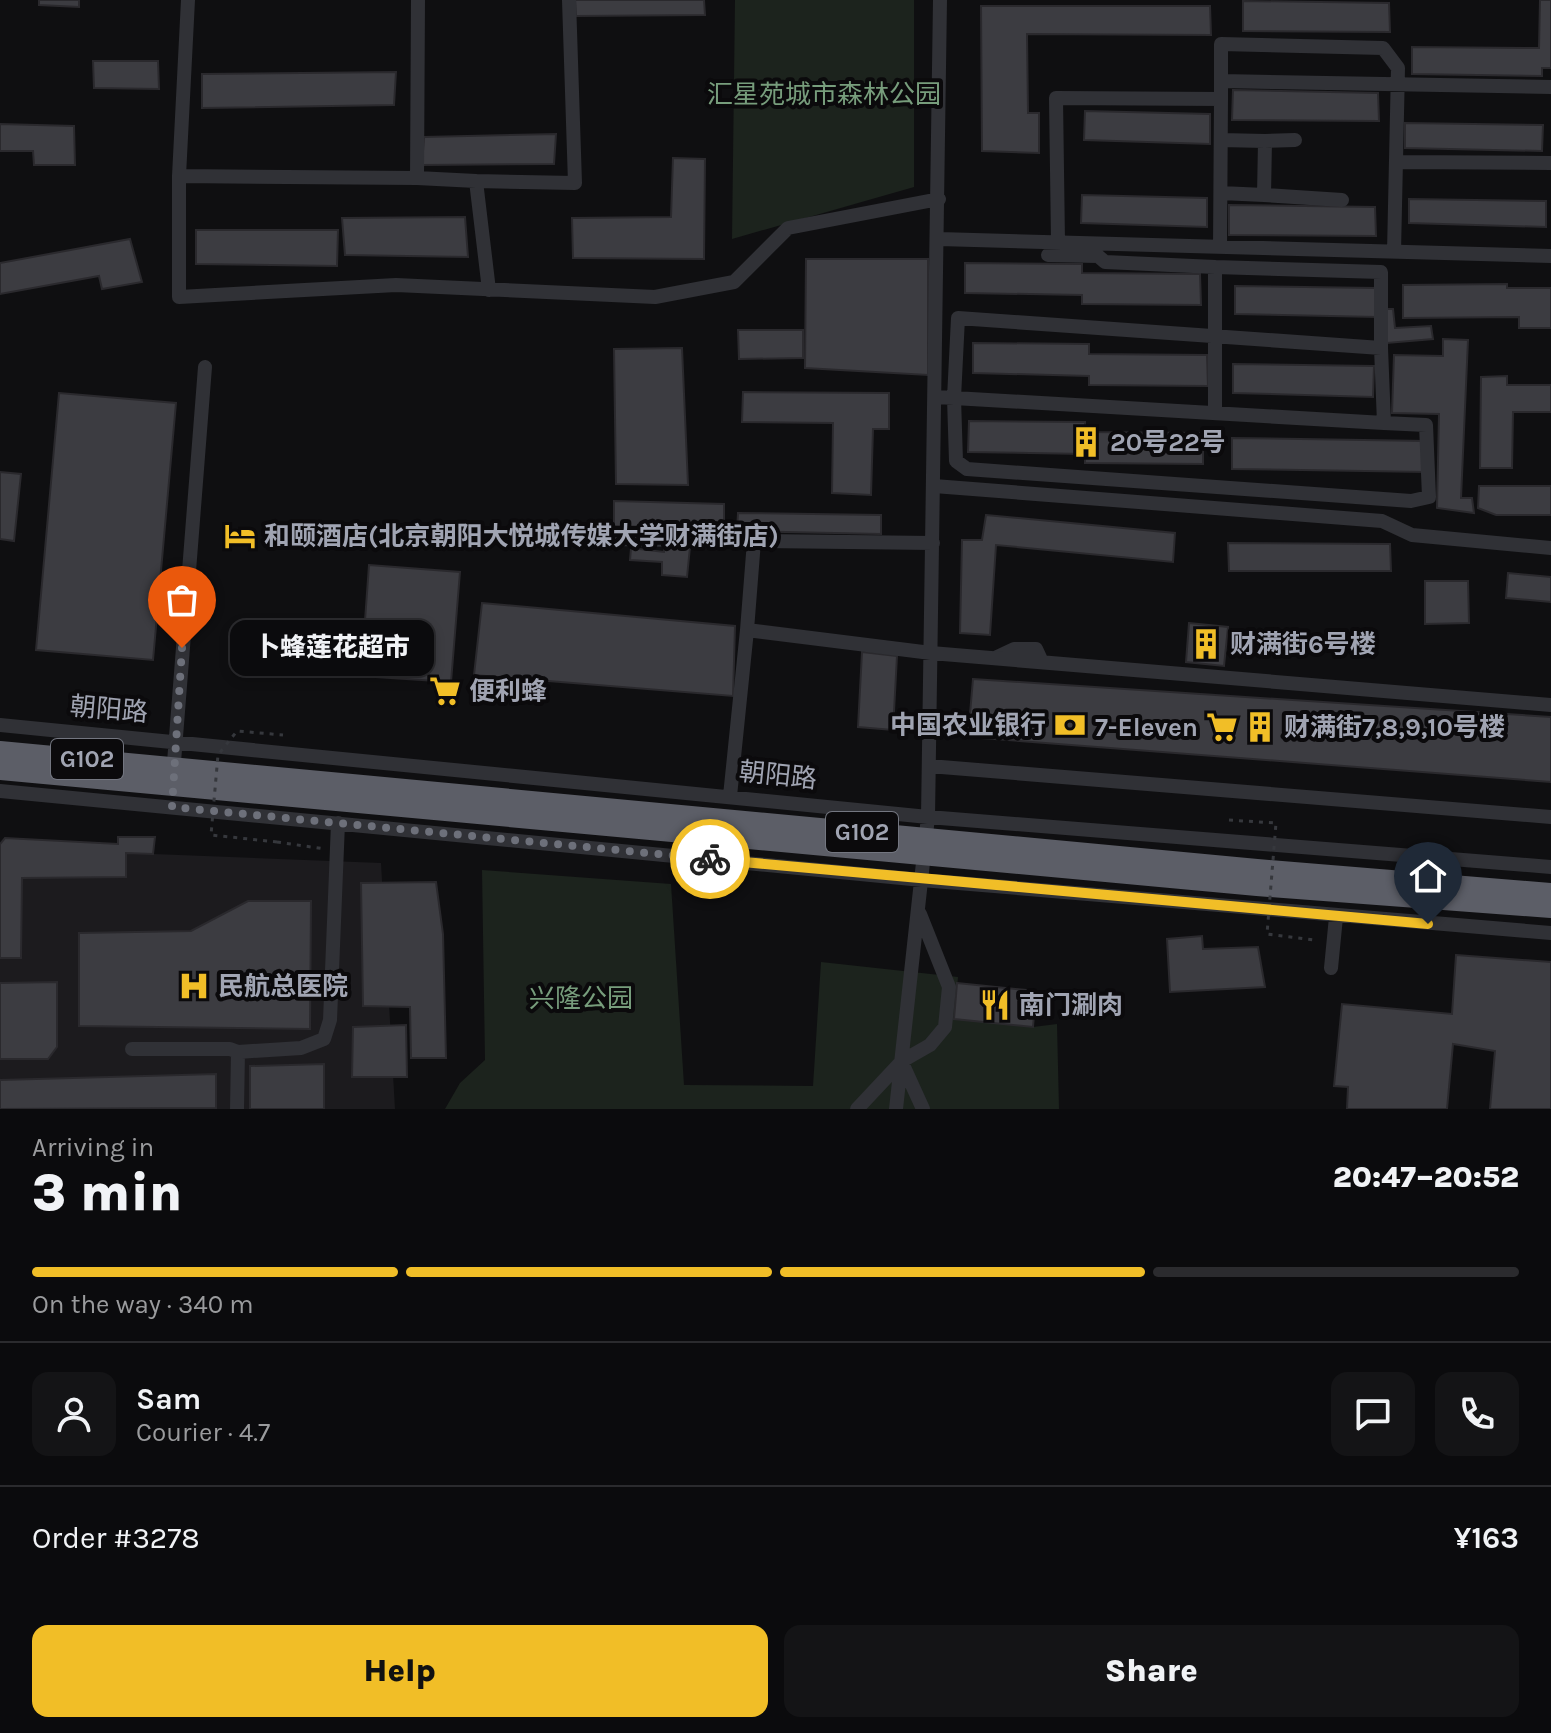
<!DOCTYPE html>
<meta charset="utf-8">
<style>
body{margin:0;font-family:Karla,"Noto Sans SC",sans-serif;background:#141416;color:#f1f3f6;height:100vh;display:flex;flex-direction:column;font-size:30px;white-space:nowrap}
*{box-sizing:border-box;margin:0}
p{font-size:26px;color:#9a9b9d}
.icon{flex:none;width:44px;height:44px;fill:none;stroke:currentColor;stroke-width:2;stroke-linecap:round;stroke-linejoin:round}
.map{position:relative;height:1109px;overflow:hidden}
.drawer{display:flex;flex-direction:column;background:#0b0b0d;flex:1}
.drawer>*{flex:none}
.pin{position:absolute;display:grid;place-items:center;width:68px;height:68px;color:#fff;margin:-82px -34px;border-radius:50% 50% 50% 0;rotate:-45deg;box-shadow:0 0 8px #0007}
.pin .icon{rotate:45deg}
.courier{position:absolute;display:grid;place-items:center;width:80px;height:80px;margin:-40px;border:6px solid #f1be27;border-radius:50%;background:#fff;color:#222;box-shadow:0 2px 10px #0007}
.bubble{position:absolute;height:56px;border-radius:16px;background:#0b0b0d;box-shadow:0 4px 12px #0003,0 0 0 2px #2b2b2e;font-size:26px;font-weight:800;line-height:56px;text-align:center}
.summary em{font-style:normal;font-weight:800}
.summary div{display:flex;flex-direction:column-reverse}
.summary{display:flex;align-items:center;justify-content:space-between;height:136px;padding:0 32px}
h1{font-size:52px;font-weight:800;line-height:60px}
.bar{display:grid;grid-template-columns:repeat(4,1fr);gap:12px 8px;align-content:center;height:96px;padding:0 32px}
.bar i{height:10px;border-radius:6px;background:#2b2b2e}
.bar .on{background:#f1be27}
.bar p{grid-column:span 4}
.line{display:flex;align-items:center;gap:20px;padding:0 32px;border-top:2px solid #2b2b2e}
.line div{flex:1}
.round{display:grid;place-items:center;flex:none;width:84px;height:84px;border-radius:16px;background:#141416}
.cta{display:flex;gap:16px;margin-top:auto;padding:16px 32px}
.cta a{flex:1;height:92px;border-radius:16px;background:#f1be27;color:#111;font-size:32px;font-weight:800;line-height:92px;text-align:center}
.cta a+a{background:#141416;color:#f1f3f6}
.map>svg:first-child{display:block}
</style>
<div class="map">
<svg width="1551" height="1109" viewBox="0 0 1551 1109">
<rect width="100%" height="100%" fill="#0f0f11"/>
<!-- built -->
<path fill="#1c1b1e" d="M 0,848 L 381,863 L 395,1109 L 0,1109 Z"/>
<!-- green -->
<path fill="#1c231d" d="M 735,0 L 914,0 L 914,187 L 732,239 Z
M 482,870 L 671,884 L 684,1085 L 813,1086 L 821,962 L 958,977 L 954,1019 L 1033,1027 L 1057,1024 L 1059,1109 L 445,1109 L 460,1083 L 485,1060 Z"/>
<!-- building -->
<path fill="#3c3c41" stroke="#2a292d" stroke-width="2" d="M 39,0 L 79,0 L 79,7 L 39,5 Z
M 575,0 L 704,0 L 705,15 L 576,16 Z
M 1540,0 L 1551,0 L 1551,68 L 1542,68 L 1542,76 L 1412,74 L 1412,47 L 1539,48 Z
M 1243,1 L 1389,3 L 1390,32 L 1243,31 Z
M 981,6 L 1210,6 L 1211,35 L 1027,34 L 1028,113 L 1039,113 L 1039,153 L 982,151 Z
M 93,61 L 158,61 L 159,89 L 94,88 Z
M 396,72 L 394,105 L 202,108 L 202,74 Z
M 1233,90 L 1378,93 L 1379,121 L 1232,120 Z
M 1085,111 L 1210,114 L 1210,144 L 1084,140 Z
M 1405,123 L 1543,125 L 1542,151 L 1405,148 Z
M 0,124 L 74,126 L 75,165 L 34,165 L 33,151 L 0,151 Z
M 556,134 L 554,164 L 422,165 L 424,137 Z
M 673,158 L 705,159 L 704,259 L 573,258 L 572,218 L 671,217 Z
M 1082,195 L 1207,198 L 1207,227 L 1081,223 Z
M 1409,199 L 1546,201 L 1546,227 L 1409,223 Z
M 1229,205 L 1375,207 L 1376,236 L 1229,235 Z
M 465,217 L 468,257 L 345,255 L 342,218 Z
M 196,230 L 338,230 L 337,266 L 196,264 Z
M 130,239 L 142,282 L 102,289 L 99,276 L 0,294 L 0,263 Z
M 806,259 L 928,259 L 928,375 L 805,368 Z
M 965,263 L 1082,264 L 1082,273 L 1200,274 L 1201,305 L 1082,304 L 1082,295 L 965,293 Z
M 1507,284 L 1507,288 L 1551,288 L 1551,328 L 1519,328 L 1519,317 L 1403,318 L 1403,285 Z
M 1235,286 L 1376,288 L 1377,317 L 1235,314 Z
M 1386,309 L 1393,309 L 1395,328 L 1431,326 L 1433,339 L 1387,343 Z
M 738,330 L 803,330 L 803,358 L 739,359 Z
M 1443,339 L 1468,340 L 1461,498 L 1472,498 L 1474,513 L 1437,508 L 1439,414 L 1392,413 L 1394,355 L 1443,356 Z
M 973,343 L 1089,344 L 1089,354 L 1207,355 L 1208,386 L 1089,385 L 1089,376 L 973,373 Z
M 682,348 L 688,485 L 616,484 L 614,349 Z
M 1233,364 L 1374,366 L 1373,397 L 1233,393 Z
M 1507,376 L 1507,385 L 1551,385 L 1551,412 L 1513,412 L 1512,468 L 1480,468 L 1481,377 Z
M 743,392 L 889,393 L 889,429 L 873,429 L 871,495 L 832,493 L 833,423 L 742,422 Z
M 59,393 L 176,403 L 153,660 L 36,650 Z
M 969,421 L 1085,422 L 1085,432 L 1203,433 L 1203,464 L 1085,463 L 1085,454 L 968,452 Z
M 1232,438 L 1426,441 L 1426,472 L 1232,469 Z
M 0,472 L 21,474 L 14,541 L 0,539 Z
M 1479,486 L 1551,486 L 1551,515 L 1496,515 L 1478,508 Z
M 614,501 L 724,504 L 724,529 L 614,526 Z
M 738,513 L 881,515 L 881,534 L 737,531 Z
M 986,515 L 1175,533 L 1173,562 L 996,545 L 990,635 L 960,633 L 962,540 L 982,540 Z
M 1228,543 L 1390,544 L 1391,571 L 1229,571 Z
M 665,546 L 690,547 L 687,577 L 662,575 L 662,562 L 630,560 L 631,548 L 664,552 Z
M 369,565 L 460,572 L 451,682 L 361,676 Z
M 1508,573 L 1551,577 L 1551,602 L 1506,598 Z
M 1425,581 L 1468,581 L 1469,623 L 1425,624 Z
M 482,603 L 735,626 L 733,696 L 474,675 Z
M 1189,623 L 1228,627 L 1224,666 L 1186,662 Z
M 862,652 L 897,656 L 893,730 L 858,727 Z
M 973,679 L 1551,717 L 1551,782 L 968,737 Z
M 118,837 L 155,837 L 153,854 L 126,853 L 126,877 L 22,878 L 21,958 L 0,958 L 0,844 L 5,838 L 118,844 Z
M 436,882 L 443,934 L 446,1058 L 411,1058 L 410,1007 L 363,1006 L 361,883 Z
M 248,901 L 311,901 L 310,1029 L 79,1026 L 79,933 L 191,931 Z
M 1202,936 L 1203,949 L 1258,947 L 1265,987 L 1170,992 L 1167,939 Z
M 1456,955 L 1551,962 L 1551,1109 L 1490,1109 L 1495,1051 L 1453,1044 L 1447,1109 L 1347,1109 L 1348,1087 L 1334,1086 L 1342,1004 L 1452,1014 Z
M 57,982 L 57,1047 L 48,1059 L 0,1059 L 0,983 Z
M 957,983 L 1036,991 L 1033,1027 L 954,1019 Z
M 406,1025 L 407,1077 L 352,1077 L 353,1027 Z
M 324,1064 L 324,1109 L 250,1109 L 250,1066 Z
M 216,1074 L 216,1108 L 0,1109 L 0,1080 Z"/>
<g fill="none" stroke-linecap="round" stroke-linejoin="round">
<!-- path -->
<path stroke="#36383d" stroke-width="3" stroke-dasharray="4 6" stroke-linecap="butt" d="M 277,842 L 325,849"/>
<!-- minor -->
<path stroke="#303136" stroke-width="14" d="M 418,0 L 417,178 L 476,181 L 489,290
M 1221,81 L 1551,87
M 1221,99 L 1221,44 L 1383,48 L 1398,68 L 1394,252
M 1265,141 L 1295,140
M 1396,162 L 1551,163
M 179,176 L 188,0
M 417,178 L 179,176 L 179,297 L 396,285 L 655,297 L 734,282 L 788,228 L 939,199
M 476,181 L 575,183 L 569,0
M 1221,193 L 1264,195 L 1265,141 L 1221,140
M 1264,195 L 1342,200
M 939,239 L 1551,256
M 1058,242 L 1056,98 L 1221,99 L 1220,247
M 1048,255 L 1098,256 L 1105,262 L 1215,267 L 1215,413
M 1215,267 L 1381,272 L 1381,348
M 936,397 L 954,398 L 1384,423 L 1426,425 L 1429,497 L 1411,501 L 967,469 L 956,461 L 954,398 L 958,318 L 1381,348 L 1384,423
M 934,486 L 1382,521 L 1412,535 L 1551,548
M 536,538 L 754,541
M 933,543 L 754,541 L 747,630 L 931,653 L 1551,705
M 997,657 L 1014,649 L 1036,649 L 1042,662
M 0,725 L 928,817 L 1551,867
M 929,766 L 1551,817
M 173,775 L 205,367
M 0,791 L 922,880 L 1551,933
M 730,796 L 747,630
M 1331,968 L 1336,917
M 132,1049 L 230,1049 L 238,1052 L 301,1048 L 324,1039 L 330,1020 L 338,823
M 903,1065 L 923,1109
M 237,1109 L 238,1052
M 857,1109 L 902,1061 L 930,1045 L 945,1027 L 949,987 L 920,914
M 896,1109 L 928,817 L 940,0"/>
<!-- highway -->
<path stroke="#5c5e67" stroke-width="20" d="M 0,751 L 1257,869 L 1551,893
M 0,770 L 1257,886 L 1551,908"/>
<!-- path-bridge -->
<path stroke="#36383d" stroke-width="3" stroke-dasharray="4 6" stroke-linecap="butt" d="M 1229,820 L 1276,823 L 1267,934 L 1315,940
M 277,842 L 211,835 L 218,755 L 237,731 L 283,735"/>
</g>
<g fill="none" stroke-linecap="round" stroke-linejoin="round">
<!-- done -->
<path stroke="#6d707a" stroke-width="8" stroke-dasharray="0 14.4" d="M 182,648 L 172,807 L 710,859"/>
<!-- route -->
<path stroke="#f1be27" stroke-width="10" d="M 710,859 L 1428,924"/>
</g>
<!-- icons -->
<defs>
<symbol id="building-bare" viewBox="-9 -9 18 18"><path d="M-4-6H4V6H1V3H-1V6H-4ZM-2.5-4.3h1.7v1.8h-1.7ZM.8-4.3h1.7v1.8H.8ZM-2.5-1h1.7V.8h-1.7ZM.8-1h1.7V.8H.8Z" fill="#f1be27" stroke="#0b0a0c" stroke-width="2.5" paint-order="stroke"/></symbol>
<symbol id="hotel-bare" viewBox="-9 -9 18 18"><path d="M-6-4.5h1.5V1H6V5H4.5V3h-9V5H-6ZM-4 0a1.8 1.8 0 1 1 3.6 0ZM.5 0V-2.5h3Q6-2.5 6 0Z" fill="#f1be27" stroke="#0b0a0c" stroke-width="2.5" paint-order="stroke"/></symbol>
<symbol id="supermarket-bare" viewBox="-9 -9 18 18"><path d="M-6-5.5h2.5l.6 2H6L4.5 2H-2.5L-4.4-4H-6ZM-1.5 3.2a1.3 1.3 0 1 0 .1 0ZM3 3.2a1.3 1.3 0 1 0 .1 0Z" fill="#f1be27" stroke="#0b0a0c" stroke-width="2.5" paint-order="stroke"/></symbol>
<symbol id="bank-bare" viewBox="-9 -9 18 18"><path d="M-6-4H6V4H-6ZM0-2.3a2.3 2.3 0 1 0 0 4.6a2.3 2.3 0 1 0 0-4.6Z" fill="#f1be27" stroke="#0b0a0c" stroke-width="2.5" paint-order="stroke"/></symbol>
<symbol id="hospital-bare" viewBox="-9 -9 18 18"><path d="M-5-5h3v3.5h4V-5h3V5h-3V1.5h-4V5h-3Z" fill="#f1be27" stroke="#0b0a0c" stroke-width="2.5" paint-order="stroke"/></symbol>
<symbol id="restaurant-bare" viewBox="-9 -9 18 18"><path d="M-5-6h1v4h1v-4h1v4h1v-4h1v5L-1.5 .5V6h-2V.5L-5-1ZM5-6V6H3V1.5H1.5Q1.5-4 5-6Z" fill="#f1be27" stroke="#0b0a0c" stroke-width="2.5" paint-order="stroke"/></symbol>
</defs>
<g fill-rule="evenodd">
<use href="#building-bare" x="1064" y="420" width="44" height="44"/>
<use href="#hotel-bare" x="218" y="514" width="44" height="44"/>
<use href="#building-bare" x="1184" y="622" width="44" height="44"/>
<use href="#supermarket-bare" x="423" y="669" width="44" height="44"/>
<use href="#bank-bare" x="1048" y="703" width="44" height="44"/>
<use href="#supermarket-bare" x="1200" y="705" width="44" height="44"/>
<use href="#building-bare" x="1238" y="705" width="44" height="44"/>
<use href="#hospital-bare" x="172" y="964" width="44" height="44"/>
<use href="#restaurant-bare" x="973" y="983" width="44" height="44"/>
</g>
<g text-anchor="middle" stroke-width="8" stroke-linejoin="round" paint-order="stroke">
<!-- shield labels -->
<g fill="#0b0a0c" stroke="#737680" stroke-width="2">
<rect x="51" y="739" width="72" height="40" rx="6"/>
<rect x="826" y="812" width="72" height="40" rx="6"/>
</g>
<g font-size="24" font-weight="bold" fill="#a0a4b2">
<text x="87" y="767">G102</text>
<text x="862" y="840">G102</text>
</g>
<!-- park labels -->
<g font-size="26" fill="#779d7c" stroke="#0b0a0c">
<text x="824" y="103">汇星苑城市森林公园</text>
<text x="581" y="1007">兴隆公园</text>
</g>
<!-- poi labels -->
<g font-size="26" font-weight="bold" fill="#a0a4b2" stroke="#0b0a0c" text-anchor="start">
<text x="1110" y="451">20号22号</text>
<text x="264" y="545">和颐酒店(北京朝阳大悦城传媒大学财满街店)</text>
<text x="1230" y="653">财满街6号楼</text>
<text x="469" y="700">便利蜂</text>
<text x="1046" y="734" text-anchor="end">中国农业银行</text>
<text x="1198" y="736" text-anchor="end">7-Eleven</text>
<text x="1284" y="736">财满街7,8,9,10号楼</text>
<text x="218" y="995">民航总医院</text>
<text x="1019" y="1014">南门涮肉</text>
</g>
<!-- street labels -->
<g font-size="26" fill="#a0a4b2" stroke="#0b0a0c">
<text transform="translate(109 709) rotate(5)" y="9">朝阳路</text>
<text transform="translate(778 775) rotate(6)" y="9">朝阳路</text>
</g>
</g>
</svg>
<div class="pin" style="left:182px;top:648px;background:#ea580c"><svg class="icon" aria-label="bag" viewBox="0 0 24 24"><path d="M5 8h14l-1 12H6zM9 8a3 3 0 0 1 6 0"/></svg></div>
<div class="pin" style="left:1428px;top:924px;background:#1f2937"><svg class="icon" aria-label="home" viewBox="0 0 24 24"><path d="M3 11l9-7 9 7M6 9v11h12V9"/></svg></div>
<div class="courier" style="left:710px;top:859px"><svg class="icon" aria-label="bike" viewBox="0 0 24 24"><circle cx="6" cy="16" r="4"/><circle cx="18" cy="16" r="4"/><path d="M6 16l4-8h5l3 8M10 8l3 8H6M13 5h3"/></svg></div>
<div class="bubble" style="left:230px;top:620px;width:204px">卜蜂莲花超市</div>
</div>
<section class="drawer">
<div class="summary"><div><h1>3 min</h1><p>Arriving in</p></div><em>20:47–20:52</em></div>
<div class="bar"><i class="on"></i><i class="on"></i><i class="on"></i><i></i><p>On the way · 340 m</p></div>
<div class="line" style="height:144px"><a class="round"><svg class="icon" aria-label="person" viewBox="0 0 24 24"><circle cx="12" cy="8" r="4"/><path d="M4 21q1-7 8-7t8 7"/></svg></a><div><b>Sam</b><p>Courier · 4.7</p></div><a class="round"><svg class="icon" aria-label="chat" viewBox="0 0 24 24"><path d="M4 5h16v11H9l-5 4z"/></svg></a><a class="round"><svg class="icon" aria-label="phone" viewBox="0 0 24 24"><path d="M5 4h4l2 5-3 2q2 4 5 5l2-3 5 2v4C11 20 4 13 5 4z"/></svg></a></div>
<div class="line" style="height:104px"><div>Order #3278</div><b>¥163</b></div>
<div class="cta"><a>Help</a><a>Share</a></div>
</section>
